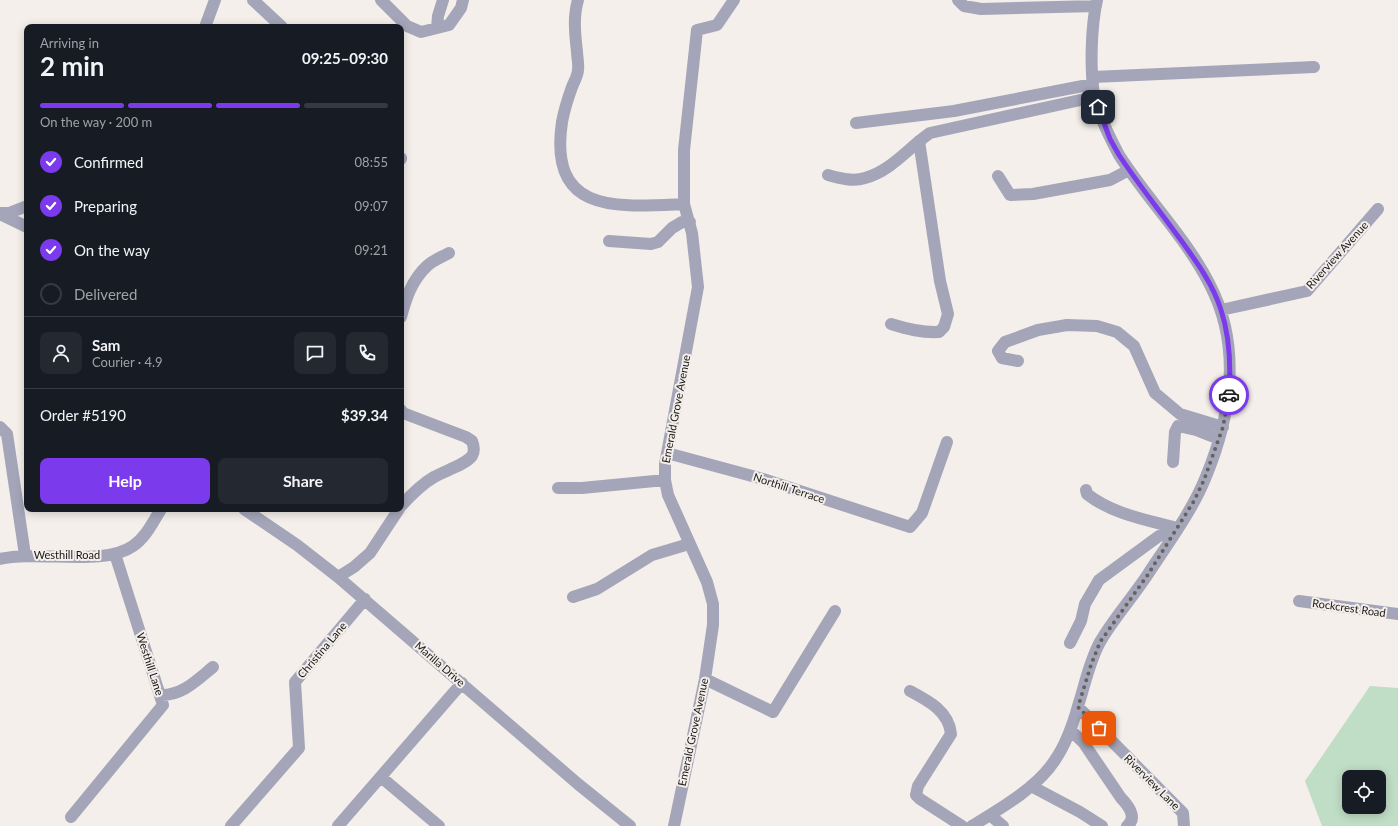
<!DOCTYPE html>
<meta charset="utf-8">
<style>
body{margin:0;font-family:Lato,sans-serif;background:#242831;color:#f1f3f6;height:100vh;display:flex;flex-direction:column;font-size:15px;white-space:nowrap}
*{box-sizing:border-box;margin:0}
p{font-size:13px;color:#9ea1a6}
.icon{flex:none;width:22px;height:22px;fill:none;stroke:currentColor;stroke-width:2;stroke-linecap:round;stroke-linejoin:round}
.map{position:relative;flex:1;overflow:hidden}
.panel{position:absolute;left:24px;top:24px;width:380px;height:488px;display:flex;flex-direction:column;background:#171b24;border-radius:8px;box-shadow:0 2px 10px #0003}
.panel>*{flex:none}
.fabs{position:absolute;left:1342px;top:770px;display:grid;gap:8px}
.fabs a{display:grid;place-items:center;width:44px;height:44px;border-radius:8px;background:#171b24;box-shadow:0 2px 10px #0003;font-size:20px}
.pin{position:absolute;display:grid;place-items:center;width:34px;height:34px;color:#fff;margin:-17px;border-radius:8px;box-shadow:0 2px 6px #0006}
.courier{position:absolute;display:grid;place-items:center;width:40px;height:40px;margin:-20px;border:3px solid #7c3aed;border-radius:50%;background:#fff;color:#222;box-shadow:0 1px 5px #0007}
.head em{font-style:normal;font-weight:700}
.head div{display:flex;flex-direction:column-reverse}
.head{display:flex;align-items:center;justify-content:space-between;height:68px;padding:0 16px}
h1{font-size:26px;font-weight:700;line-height:30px}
.bar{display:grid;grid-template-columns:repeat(4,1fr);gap:6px 4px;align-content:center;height:48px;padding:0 16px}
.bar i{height:5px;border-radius:3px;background:#363941}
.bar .current{background:#7c3aed}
.bar p{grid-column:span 4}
.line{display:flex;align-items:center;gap:10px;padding:0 16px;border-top:1px solid #363941}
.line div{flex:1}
.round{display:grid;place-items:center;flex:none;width:42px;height:42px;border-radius:8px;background:#242831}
ol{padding:0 16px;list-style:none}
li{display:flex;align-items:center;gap:12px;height:44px}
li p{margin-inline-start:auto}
li .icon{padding:4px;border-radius:50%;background:#7c3aed;color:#fff;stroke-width:4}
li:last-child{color:#9ea1a6}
li i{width:22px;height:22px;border:2px solid #363941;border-radius:50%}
.primary-button{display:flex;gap:8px;margin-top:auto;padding:8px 16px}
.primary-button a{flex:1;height:46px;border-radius:8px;background:#7c3aed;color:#fff;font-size:16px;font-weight:700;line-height:46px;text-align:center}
.primary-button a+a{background:#242831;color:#f1f3f6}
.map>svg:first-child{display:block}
</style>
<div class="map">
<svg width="1398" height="826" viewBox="0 0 1398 826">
<rect width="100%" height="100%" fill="#f4efeb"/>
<!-- green -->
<path fill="#c0ddc6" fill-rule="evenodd" d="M 1370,686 L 1398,688 L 1398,826 L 1322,826 L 1305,781 ZM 1349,777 L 1379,777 L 1379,807 L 1349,807 Z"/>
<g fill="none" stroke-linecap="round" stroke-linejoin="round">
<!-- minor -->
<path stroke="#a4a5b8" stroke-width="12" d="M 253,0 L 282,27
M 381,0 L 407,26 L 421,32 L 449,25 L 461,8 L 463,0
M 578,0 C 573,17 575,34 577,52 C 577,57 579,64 578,70 C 578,75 574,82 572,87 C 568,98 564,111 562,122 C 548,215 618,207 684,204
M 958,0 L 964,6 L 981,9 L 1096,6
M 205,27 L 215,0
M 437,28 L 438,16 L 443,0
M 1093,77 L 1314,67
M 856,123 L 954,111 L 1093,84
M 401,158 L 401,159
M 828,175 C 839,178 853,182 865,178 C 891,171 908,148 930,133 L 1094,97
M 998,176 L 1010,195 L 1033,194 L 1110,180 L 1129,170
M 0,213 L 9,213 L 27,206
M 0,214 L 27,227
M 609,241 L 651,244 L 658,242 L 672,228 L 682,222 L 690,222
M 1221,310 L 1307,291 L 1378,209
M 401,317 C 406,298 412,280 427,266 C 433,260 442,257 449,253
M 891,324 C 907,329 922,333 939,332 L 944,327 L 948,314 L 940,281 L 919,141
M 1018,361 L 1002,358 L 998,351 L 1005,342 L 1038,330 L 1067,325 L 1097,326 L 1117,332 L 1134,346 L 1155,393 L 1180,414 L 1223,427
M 401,410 L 403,413 L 466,437 L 472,441 C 474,446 475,451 472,456 C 465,465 444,471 434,477 C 422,484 410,496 401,506
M 0,427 L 7,434 L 25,555
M 667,453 L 763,479 L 910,527 L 922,513 L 947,442
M 1173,462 L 1175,432 L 1178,426 L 1196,430 L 1219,439
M 558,488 L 582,488 L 665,480
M 1086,490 L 1087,494 C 1112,514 1147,520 1177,528
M 244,509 L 297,545 L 338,577 L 578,784 L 630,826
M 0,559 C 39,550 103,567 133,546 C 146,537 153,522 161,509
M 338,577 L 354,567 L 370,553 L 399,509
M 573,597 L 597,589 L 652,555 L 689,544
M 1299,601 L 1398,614
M 1070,643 L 1081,621 L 1085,604 L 1099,580 L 1159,536 L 1164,534 L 1171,537
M 705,679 L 773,712 L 835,611
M 910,691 C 927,700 949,711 951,734 L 918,786 L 916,795 L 920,799 L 962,826
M 160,695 C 182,696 197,680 213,667
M 1078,707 L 1183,813 L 1184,826
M 1070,730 L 1083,742 L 1121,798 C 1128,805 1138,818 1127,826
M 381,777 L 439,826
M 1031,786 L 1080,812 L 1102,826
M 990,815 L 1003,826
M 71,817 L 163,705 L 115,554
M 231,826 L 299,748 L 295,682 L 365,599
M 338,826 L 462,683
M 674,826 L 705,679 L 713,625 L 713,604 L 707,582 L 668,495 L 665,480 L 665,464 L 698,287 L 692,233 L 684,204 L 684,150 L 697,30 L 717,25 L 734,0
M 972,826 C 1000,809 1038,787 1055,760 C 1066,744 1073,724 1078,706 C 1085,685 1089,662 1100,642 C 1113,619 1133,597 1148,574 C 1167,545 1192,511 1205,479 C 1231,417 1242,347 1210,285 C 1187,239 1147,199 1119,155 C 1110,138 1098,115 1094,95 C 1090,68 1091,27 1097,0"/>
</g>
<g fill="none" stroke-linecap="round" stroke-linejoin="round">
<!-- done -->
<path stroke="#656260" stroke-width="4" stroke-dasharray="0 7.2" d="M 1099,728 L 1078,707 L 1091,665 L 1100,642 L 1147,576 L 1194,501 L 1204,480 L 1223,427 L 1229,395"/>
<!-- route -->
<path stroke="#7c3aed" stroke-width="5" d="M 1098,107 L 1110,139 L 1119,155 C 1138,184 1160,211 1180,239 C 1196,261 1213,284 1221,310 C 1230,337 1231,366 1229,395"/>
</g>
<g text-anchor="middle" stroke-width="4" stroke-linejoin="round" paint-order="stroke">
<!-- street labels -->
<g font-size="11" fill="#181615" stroke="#f4efeb">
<text transform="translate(1337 255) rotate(-48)" y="4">Riverview Avenue</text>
<text transform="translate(676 409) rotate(-79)" y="4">Emerald Grove Avenue</text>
<text transform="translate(789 488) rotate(18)" y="4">Northill Terrace</text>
<text x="67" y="559">Westhill Road</text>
<text transform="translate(1349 608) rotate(8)" y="4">Rockcrest Road</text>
<text transform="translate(322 650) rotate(-50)" y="4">Christina Lane</text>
<text transform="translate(150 664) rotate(72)" y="4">Westhill Lane</text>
<text transform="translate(440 664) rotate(41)" y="4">Marilla Drive</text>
<text transform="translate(693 732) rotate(-78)" y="4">Emerald Grove Avenue</text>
<text transform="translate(1152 782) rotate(45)" y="4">Riverview Lane</text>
</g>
</g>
</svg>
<div class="fabs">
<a><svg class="icon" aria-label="locate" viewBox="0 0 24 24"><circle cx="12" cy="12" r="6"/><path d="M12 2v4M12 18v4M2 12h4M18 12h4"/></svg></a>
</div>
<div class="pin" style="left:1099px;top:728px;background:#ea580c"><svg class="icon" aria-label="bag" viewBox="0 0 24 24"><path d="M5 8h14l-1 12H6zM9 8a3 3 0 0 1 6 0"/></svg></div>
<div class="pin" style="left:1098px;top:107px;background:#1f2937"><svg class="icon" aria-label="home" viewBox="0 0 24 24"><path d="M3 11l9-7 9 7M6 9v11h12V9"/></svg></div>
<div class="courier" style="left:1229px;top:395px"><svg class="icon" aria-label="car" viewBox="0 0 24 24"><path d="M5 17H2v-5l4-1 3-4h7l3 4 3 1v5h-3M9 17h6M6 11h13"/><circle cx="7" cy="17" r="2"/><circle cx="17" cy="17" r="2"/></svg></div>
<section class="panel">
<div class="head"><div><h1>2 min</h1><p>Arriving in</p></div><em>09:25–09:30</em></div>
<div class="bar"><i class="current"></i><i class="current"></i><i class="current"></i><i></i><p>On the way · 200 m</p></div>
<ol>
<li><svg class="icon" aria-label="check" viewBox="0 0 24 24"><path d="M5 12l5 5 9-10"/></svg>Confirmed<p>08:55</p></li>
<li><svg class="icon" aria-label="check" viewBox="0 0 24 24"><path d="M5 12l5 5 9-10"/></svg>Preparing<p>09:07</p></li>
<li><svg class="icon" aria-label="check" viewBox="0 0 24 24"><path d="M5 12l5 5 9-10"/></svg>On the way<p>09:21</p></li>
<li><i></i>Delivered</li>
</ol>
<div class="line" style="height:72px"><a class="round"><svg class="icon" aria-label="person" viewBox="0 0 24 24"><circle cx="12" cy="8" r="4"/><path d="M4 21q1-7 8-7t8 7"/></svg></a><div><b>Sam</b><p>Courier · 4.9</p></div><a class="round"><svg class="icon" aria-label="chat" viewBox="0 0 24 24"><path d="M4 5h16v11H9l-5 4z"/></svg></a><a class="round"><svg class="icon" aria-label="phone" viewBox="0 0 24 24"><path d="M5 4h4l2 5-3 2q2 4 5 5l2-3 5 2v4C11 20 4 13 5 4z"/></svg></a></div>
<div class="line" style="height:52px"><div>Order #5190</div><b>$39.34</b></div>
<div class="primary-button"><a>Help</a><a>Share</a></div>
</section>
</div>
